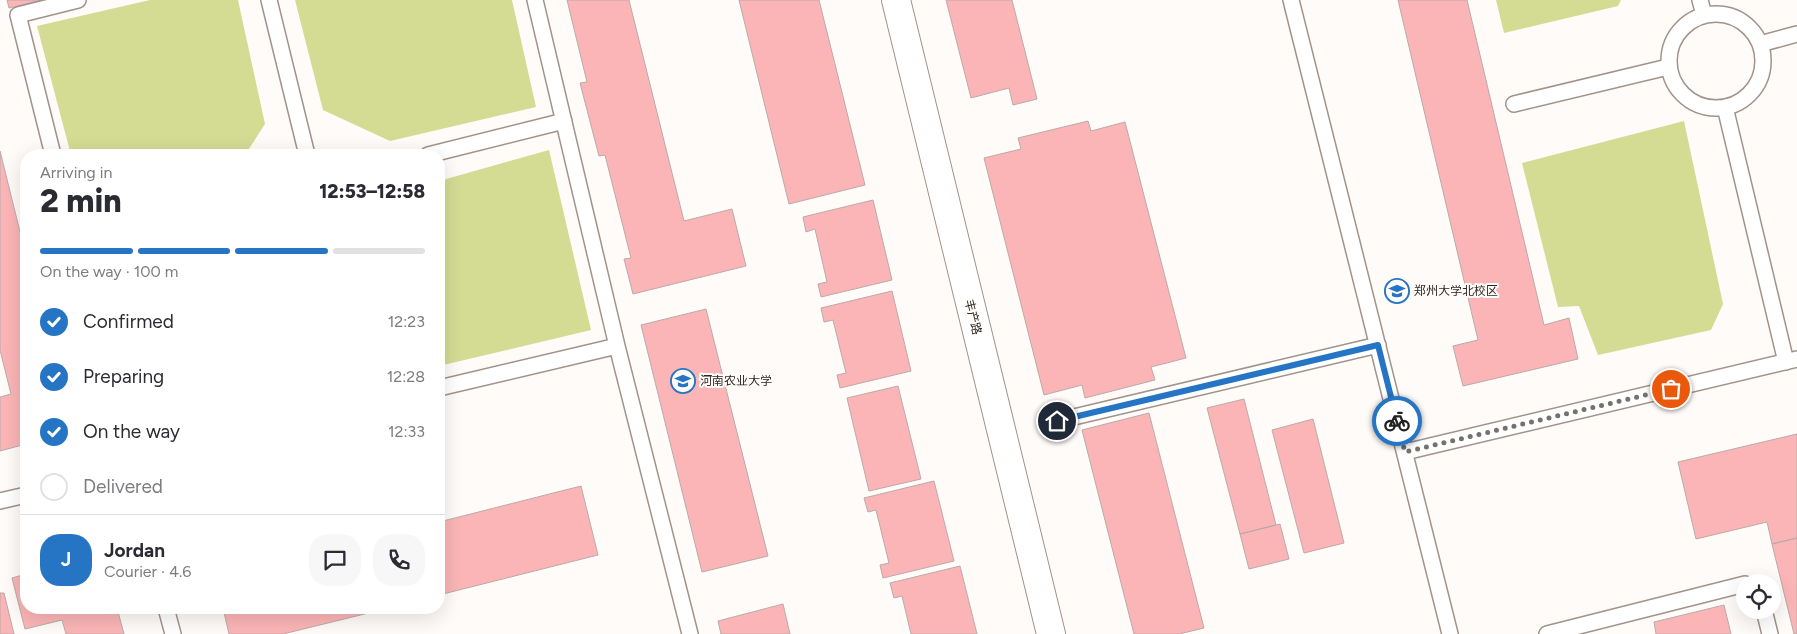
<!DOCTYPE html>
<meta charset="utf-8">
<style>
body{margin:0;font-family:Figtree,"Noto Sans SC",sans-serif;background:#f7f7f7;color:#2b2b33;height:100vh;display:flex;flex-direction:column;font-size:19px;white-space:nowrap}
*{box-sizing:border-box;margin:0}
p{font-size:16px;color:#7c7c81}
.icon{flex:none;width:28px;height:28px;fill:none;stroke:currentColor;stroke-width:2;stroke-linecap:round;stroke-linejoin:round}
.map{position:relative;flex:1;overflow:hidden}
.side{position:absolute;left:20px;top:149px;width:425px;height:465px;display:flex;flex-direction:column;background:#fff;border-radius:20px;box-shadow:0 5px 20px #0002}
.side>*{flex:none}
.buttons{position:absolute;left:1736px;top:574px;display:grid;gap:10px}
.buttons a{display:grid;place-items:center;width:45px;height:45px;border-radius:50%;background:#fff;box-shadow:0 5px 20px #0002;font-size:25px}
.pin{position:absolute;display:grid;place-items:center;width:42px;height:42px;color:#fff;margin:-21px;border:2px solid #fff;border-radius:50%;box-shadow:0 1px 5px #0007}
.courier{position:absolute;display:grid;place-items:center;width:50px;height:50px;margin:-25px;border:4px solid #2675c4;border-radius:50%;background:#fff;color:#222;box-shadow:0 1px 6px #0007}
.head em{font-style:normal;font-weight:800}
.head div{display:flex;flex-direction:column-reverse}
.head{display:flex;align-items:center;justify-content:space-between;height:85px;padding:0 20px}
h1{font-size:32px;font-weight:800;line-height:38px}
.bar{display:grid;grid-template-columns:repeat(4,1fr);gap:8px 5px;align-content:center;height:60px;padding:0 20px}
.bar i{height:6px;border-radius:4px;background:#e1e1e2}
.bar .on{background:#2675c4}
.bar p{grid-column:span 4}
.line{display:flex;align-items:center;gap:12px;padding:0 20px;border-top:1px solid #e1e1e2}
.line div{flex:1}
.round{display:grid;place-items:center;flex:none;width:52px;height:52px;border-radius:20px;background:#f7f7f7}
ol{padding:0 20px;list-style:none}
li{display:flex;align-items:center;gap:15px;height:55px}
li p{margin-inline-start:auto}
li .icon{padding:5px;border-radius:50%;background:#2675c4;color:#fff;stroke-width:4}
li:last-child{color:#7c7c81}
li i{width:28px;height:28px;border:2px solid #e1e1e2;border-radius:50%}
.map>svg:first-child{display:block}
</style>
<div class="map">
<svg width="1797" height="634" viewBox="0 0 1797 634">
<rect width="100%" height="100%" fill="#fefbf9"/>
<!-- green -->
<path fill="#d4db92" d="M 150,0 L 238,0 L 265,124 L 245,155 L 71,155 L 37,26 Z
M 295,0 L 512,0 L 536,107 L 390,141 L 323,110 Z
M 1496,0 L 1621,0 L 1618,6 L 1504,33 Z
M 1684,121 L 1723,304 L 1711,330 L 1598,355 L 1579,306 L 1558,307 L 1522,163 Z
M 549,150 L 591,330 L 439,366 L 439,181 Z"/>
<!-- building -->
<path fill="#fbb5b6" stroke="#bbaaa9" d="M 7,0 L 42,0 L 9,8 Z
M 567,0 L 629,0 L 684,221 L 732,209 L 746,266 L 633,294 L 624,259 L 631,258 L 605,155 L 599,156 L 580,83 L 587,82 Z
M 739,0 L 819,0 L 865,185 L 789,204 Z
M 946,0 L 1012,0 L 1037,99 L 1013,105 L 1009,88 L 971,98 Z
M 1398,0 L 1467,0 L 1544,325 L 1569,318 L 1578,359 L 1463,386 L 1453,346 L 1478,340 Z
M 1088,121 L 1091,131 L 1125,122 L 1186,358 L 1151,367 L 1155,380 L 1085,398 L 1082,385 L 1044,395 L 984,158 L 1021,149 L 1018,138 Z
M 0,151 L 26,256 L 26,444 L 0,451 L 0,397 L 11,394 L 0,350 Z
M 873,200 L 892,280 L 821,297 L 818,284 L 827,282 L 815,229 L 806,232 L 803,217 Z
M 892,291 L 911,371 L 840,388 L 837,375 L 846,373 L 833,320 L 824,322 L 821,308 Z
M 706,309 L 768,556 L 702,572 L 641,325 Z
M 898,386 L 921,479 L 869,491 L 847,398 Z
M 1244,399 L 1276,525 L 1240,534 L 1207,408 Z
M 1149,413 L 1204,628 L 1179,634 L 1134,634 L 1082,430 Z
M 1313,419 L 1344,543 L 1304,553 L 1272,430 Z
M 1797,434 L 1797,538 L 1772,544 L 1767,522 L 1696,539 L 1678,462 Z
M 934,481 L 954,561 L 883,578 L 880,565 L 889,563 L 876,510 L 868,512 L 864,498 Z
M 581,486 L 598,555 L 439,595 L 439,522 Z
M 1280,524 L 1289,559 L 1249,569 L 1240,534 Z
M 1797,538 L 1797,634 L 1794,634 L 1772,544 Z
M 960,566 L 977,634 L 911,634 L 902,596 L 894,598 L 890,583 Z
M 26,574 L 26,608 L 117,608 L 124,634 L 66,634 L 62,620 L 25,629 L 12,578 Z
M 0,593 L 4,593 L 14,634 L 0,634 Z
M 783,604 L 790,634 L 721,634 L 718,621 Z
M 1724,605 L 1731,634 L 1656,634 L 1654,622 Z
M 223,608 L 389,608 L 283,634 L 229,634 Z"/>
<g fill="none" stroke-linecap="round" stroke-linejoin="round">
<defs>
<path id="service" d="M 269,0 L 307,155
M 535,0 L 617,346 L 690,634
M 1291,0 L 1450,634
M 1700,0 L 1704,15
M1669 61a47 47 0 1 1 94 0a47 47 0 1 1-94 0Z
M 1760,44 L 1797,34
M 1514,104 L 1668,67
M 1725,107 L 1786,362
M 53,155 L 18,15 L 78,0
M 428,155 L 564,121
M 439,388 L 617,346
M 1057,421 L 1378,345
M 1405,452 L 1797,359
M 0,501 L 26,495
M 166,608 L 173,634
M 1764,610 L 1770,634
M 1547,634 L 1745,584"/>
<path id="tertiary" d="M 896,0 L 1051,634"/>
</defs>
<!-- service casing -->
<use href="#service" stroke="#a1938b" stroke-width="18"/>
<!-- tertiary casing -->
<use href="#tertiary" stroke="#a1938b" stroke-width="30"/>
<!-- service -->
<use href="#service" stroke="#fff" stroke-width="15"/>
<!-- tertiary -->
<use href="#tertiary" stroke="#fff" stroke-width="28"/>
</g>
<g fill="none" stroke-linecap="round" stroke-linejoin="round">
<!-- done -->
<path stroke="#76716f" stroke-width="5" stroke-dasharray="0 9" d="M 1397,421 L 1405,452 L 1671,389"/>
<!-- route -->
<path stroke="#2675c4" stroke-width="6" d="M 1057,421 L 1378,345 L 1397,421"/>
</g>
<!-- icons -->
<defs>
<symbol id="university-ring" viewBox="-11 -11 22 22"><circle r="9.5" fill="#fefbf9" stroke="#2675c4" stroke-width="1.5"/><path d="M0-5L7-2L0 1L-7-2ZM-4 1L0 2.5L4 1V4Q0 6-4 4Z" fill="#2675c4"/></symbol>
</defs>
<g fill-rule="evenodd">
<use href="#university-ring" x="1383" y="277" width="28" height="28"/>
<use href="#university-ring" x="669" y="367" width="28" height="28"/>
</g>
<g text-anchor="middle" stroke-width="4" stroke-linejoin="round" paint-order="stroke">
<!-- poi labels -->
<g font-size="12" fill="#2d2724" stroke="#fefbf9" text-anchor="start">
<text x="1414" y="295">郑州大学北校区</text>
<text x="700" y="385">河南农业大学</text>
</g>
<!-- street labels -->
<g font-size="12" fill="#2d2724" stroke="#fefbf9">
<text transform="translate(973 317) rotate(76)" y="4">丰产路</text>
</g>
</g>
</svg>
<div class="buttons">
<a><svg class="icon" aria-label="locate" viewBox="0 0 24 24"><circle cx="12" cy="12" r="6"/><path d="M12 2v4M12 18v4M2 12h4M18 12h4"/></svg></a>
</div>
<div class="pin" style="left:1671px;top:389px;background:#ea580c"><svg class="icon" aria-label="bag" viewBox="0 0 24 24"><path d="M5 8h14l-1 12H6zM9 8a3 3 0 0 1 6 0"/></svg></div>
<div class="pin" style="left:1057px;top:421px;background:#1f2937"><svg class="icon" aria-label="home" viewBox="0 0 24 24"><path d="M3 11l9-7 9 7M6 9v11h12V9"/></svg></div>
<div class="courier" style="left:1397px;top:421px"><svg class="icon" aria-label="bike" viewBox="0 0 24 24"><circle cx="6" cy="16" r="4"/><circle cx="18" cy="16" r="4"/><path d="M6 16l4-8h5l3 8M10 8l3 8H6M13 5h3"/></svg></div>
<section class="side">
<div class="head"><div><h1>2 min</h1><p>Arriving in</p></div><em>12:53–12:58</em></div>
<div class="bar"><i class="on"></i><i class="on"></i><i class="on"></i><i></i><p>On the way · 100 m</p></div>
<ol>
<li><svg class="icon" aria-label="check" viewBox="0 0 24 24"><path d="M5 12l5 5 9-10"/></svg>Confirmed<p>12:23</p></li>
<li><svg class="icon" aria-label="check" viewBox="0 0 24 24"><path d="M5 12l5 5 9-10"/></svg>Preparing<p>12:28</p></li>
<li><svg class="icon" aria-label="check" viewBox="0 0 24 24"><path d="M5 12l5 5 9-10"/></svg>On the way<p>12:33</p></li>
<li><i></i>Delivered</li>
</ol>
<div class="line" style="height:90px"><b class="round" style="background:#2675c4;color:#fff">J</b><div><b>Jordan</b><p>Courier · 4.6</p></div><a class="round"><svg class="icon" aria-label="chat" viewBox="0 0 24 24"><path d="M4 5h16v11H9l-5 4z"/></svg></a><a class="round"><svg class="icon" aria-label="phone" viewBox="0 0 24 24"><path d="M5 4h4l2 5-3 2q2 4 5 5l2-3 5 2v4C11 20 4 13 5 4z"/></svg></a></div>
</section>
</div>
